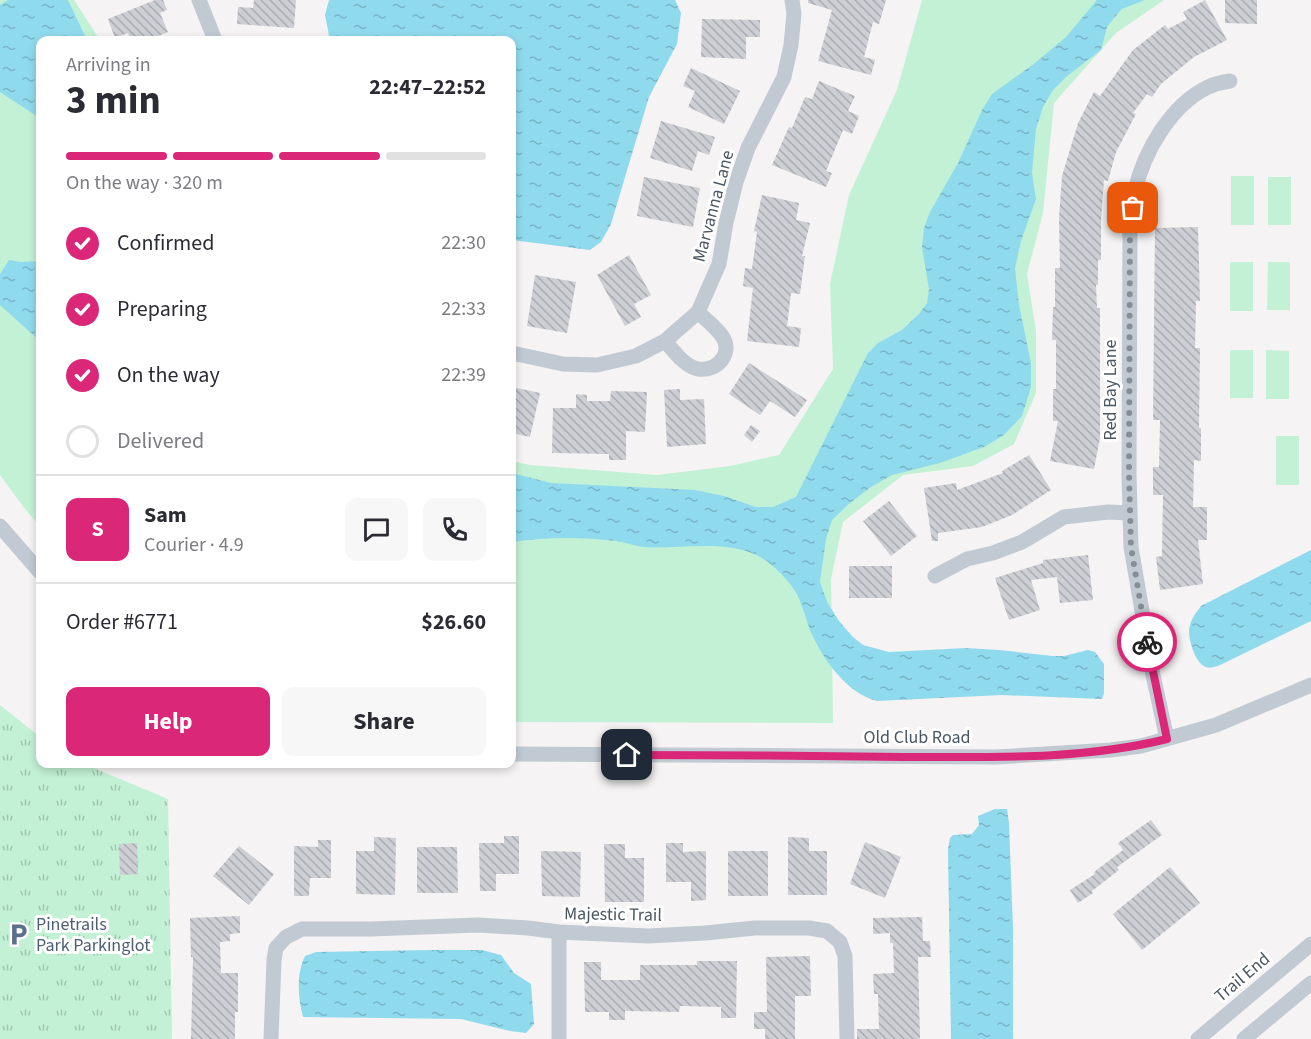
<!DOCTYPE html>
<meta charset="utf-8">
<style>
body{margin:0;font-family:"Source Sans 3",sans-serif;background:#f7f7f7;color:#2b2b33;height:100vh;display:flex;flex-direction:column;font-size:22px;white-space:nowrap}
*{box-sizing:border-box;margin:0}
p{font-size:20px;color:#7c7c81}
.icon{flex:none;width:33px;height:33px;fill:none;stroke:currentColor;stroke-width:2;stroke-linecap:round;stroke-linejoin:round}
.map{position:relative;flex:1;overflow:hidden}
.sheet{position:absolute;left:36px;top:36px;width:480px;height:732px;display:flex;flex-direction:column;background:#fff;border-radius:12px;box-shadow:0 3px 9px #0003}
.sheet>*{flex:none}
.pin{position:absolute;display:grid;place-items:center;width:51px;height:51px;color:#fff;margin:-26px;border-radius:12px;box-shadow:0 3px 9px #0006}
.courier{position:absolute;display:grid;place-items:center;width:60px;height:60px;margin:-30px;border:4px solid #db2777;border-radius:50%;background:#fff;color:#222;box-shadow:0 2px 8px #0007}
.headline em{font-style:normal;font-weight:700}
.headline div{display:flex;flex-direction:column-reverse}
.headline{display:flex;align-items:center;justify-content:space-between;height:102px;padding:0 30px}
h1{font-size:39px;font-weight:700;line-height:45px}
.bar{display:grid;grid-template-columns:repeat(4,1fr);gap:9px 6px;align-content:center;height:72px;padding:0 30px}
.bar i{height:8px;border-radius:4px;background:#e1e1e2}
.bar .active{background:#db2777}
.bar p{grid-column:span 4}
.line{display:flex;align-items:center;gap:15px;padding:0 30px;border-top:2px solid #e1e1e2}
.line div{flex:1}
.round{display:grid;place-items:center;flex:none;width:63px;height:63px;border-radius:12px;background:#f7f7f7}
ol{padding:0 30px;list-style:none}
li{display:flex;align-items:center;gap:18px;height:66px}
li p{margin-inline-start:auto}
li .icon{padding:6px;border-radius:50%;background:#db2777;color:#fff;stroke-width:4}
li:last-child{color:#7c7c81}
li i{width:33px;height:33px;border:3px solid #e1e1e2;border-radius:50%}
.action{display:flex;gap:12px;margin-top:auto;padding:12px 30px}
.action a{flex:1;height:69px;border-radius:12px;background:#db2777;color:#fff;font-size:24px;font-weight:700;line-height:69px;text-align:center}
.action a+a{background:#f7f7f7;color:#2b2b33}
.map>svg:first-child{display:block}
</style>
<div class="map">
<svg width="1311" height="1039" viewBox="0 0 1311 1039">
<defs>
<pattern id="park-tufts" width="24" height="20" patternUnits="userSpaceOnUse" patternTransform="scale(1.5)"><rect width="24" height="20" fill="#c3f1d5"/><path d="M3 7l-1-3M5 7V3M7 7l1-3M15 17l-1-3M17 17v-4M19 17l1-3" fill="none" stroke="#a0c6b0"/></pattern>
<pattern id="water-ripples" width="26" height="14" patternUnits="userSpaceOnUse" patternTransform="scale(1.5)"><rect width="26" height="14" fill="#90daee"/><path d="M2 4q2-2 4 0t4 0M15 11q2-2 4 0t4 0" fill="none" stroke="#78b4c4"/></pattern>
<pattern id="building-back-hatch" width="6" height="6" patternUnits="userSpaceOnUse" patternTransform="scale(1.5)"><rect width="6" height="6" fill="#cdcfd5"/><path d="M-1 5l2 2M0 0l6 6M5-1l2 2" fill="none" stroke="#a8abb0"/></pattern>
</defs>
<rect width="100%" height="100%" fill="#f5f3f3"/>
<!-- green -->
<path fill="#c3f1d5" d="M 0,0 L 74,0 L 100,40 L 40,40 L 40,526 L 25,509 L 0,475 Z
M 922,0 L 1164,0 L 1116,33 L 1054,103 L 1043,213 L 1027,274 L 1036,331 L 1036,393 L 1014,444 L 973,466 L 903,475 L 843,522 L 831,579 L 833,723 L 512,722 L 512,461 L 530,465 L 657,475 L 730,466 L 779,455 L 833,369 L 830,284 L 849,195 L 897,90 Z
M 1231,176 L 1254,176 L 1254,225 L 1231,225 Z
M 1268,177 L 1291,177 L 1291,225 L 1268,225 Z
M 1230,262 L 1253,262 L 1253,311 L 1230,311 Z
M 1268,262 L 1290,262 L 1290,310 L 1267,310 Z
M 1230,350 L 1253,350 L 1253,398 L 1230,398 Z
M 1266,350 L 1289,351 L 1289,399 L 1266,399 Z
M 1276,436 L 1299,436 L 1299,485 L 1276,485 Z"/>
<!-- park -->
<path fill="url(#park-tufts)" d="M 0,705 L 40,737 L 40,764 L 84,764 L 168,799 L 172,1039 L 0,1039 Z"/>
<!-- water -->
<path fill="url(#water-ripples)" d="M 8,0 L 68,0 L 87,40 L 40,40 L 40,126 L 35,115 L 0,92 L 0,5 Z
M 329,0 L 675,0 L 681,13 L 677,44 L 649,97 L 611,224 L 601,242 L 590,250 L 512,240 L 512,40 L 330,40 L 325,15 Z
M 1097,0 L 1145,0 L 1122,9 L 1114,18 L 1107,27 L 1101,50 L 1066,77 L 1053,90 L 1043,107 L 1036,129 L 1032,173 L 1036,199 L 1021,241 L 1015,268 L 1019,305 L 1031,363 L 1031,387 L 1022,416 L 1004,435 L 984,447 L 940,463 L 892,475 L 871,487 L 850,503 L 832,520 L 826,539 L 820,582 L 827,602 L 839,621 L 853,637 L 863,645 L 889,652 L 966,648 L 999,650 L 1053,656 L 1064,656 L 1088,650 L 1095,652 L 1104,664 L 1104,693 L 1102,699 L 1002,695 L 877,701 C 846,693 822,658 810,630 C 805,616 801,599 793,588 C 788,581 781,573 774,567 C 740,535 685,550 643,547 C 634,546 625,542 616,541 C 581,537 547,537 512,542 L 512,473 L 551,483 L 695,490 L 724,496 L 756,507 L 773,507 L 796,497 L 868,353 L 878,343 L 902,330 L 919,314 L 927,303 L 929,289 L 922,247 L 924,228 L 930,212 L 958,163 L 982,110 L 992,94 L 1035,63 L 1066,37 Z
M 9,260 L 21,262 L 40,261 L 40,341 L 0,305 L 0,274 Z
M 1311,550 L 1311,621 L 1218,666 C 1213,667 1208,669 1204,666 C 1195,661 1189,641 1189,632 C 1189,622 1195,614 1201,606 Z
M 995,809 L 1007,809 L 1009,823 L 1013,928 L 1013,1039 L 951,1039 L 948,849 L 950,838 L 953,835 L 972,834 L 979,825 L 978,816 Z
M 431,950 L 482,950 L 501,955 L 514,973 L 531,984 L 534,1024 L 526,1033 L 510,1031 L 461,1019 L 303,1017 C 298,998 296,974 305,956 L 316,952 Z"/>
<!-- building -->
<path fill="url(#building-back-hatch)" d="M 155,0 L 163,0 L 167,10 L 160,13 L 168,32 L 148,40 L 131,40 L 128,33 L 115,38 L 108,19 Z
M 254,0 L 296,0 L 294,28 L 237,24 L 238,7 L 253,8 Z
M 808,0 L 886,0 L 879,24 L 873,22 L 864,57 L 875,60 L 871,75 L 818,61 L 832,10 L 808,3 Z
M 1205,0 L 1227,40 L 1194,57 L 1161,84 L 1152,97 L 1147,94 L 1133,113 L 1136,114 L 1116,152 L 1108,181 L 1104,180 L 1101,220 L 1101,260 L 1098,260 L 1098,285 L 1096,285 L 1097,308 L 1100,308 L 1100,438 L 1094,469 L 1050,461 L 1058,421 L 1053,421 L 1053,389 L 1056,389 L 1056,340 L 1052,340 L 1053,307 L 1055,307 L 1055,268 L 1060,268 L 1059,218 L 1062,176 L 1078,123 L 1094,92 L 1100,96 L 1133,50 L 1165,25 L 1168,29 L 1187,19 L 1183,12 Z
M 1225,0 L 1257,0 L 1257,24 L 1225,23 Z
M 702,19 L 760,20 L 760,37 L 746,37 L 746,59 L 701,57 Z
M 691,68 L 740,91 L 724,124 L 688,107 L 695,91 L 683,86 Z
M 819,81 L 855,96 L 848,111 L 859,116 L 852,134 L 843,130 L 826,171 L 832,173 L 826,187 L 772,165 L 789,127 L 792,128 L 805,97 L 812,99 Z
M 661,121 L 715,137 L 709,155 L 698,151 L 692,171 L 650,158 Z
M 644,177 L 700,188 L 693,227 L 637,216 Z
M 762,195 L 799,203 L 796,220 L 810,223 L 802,256 L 805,256 L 800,294 L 791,293 L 787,326 L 801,328 L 799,347 L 747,341 L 753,288 L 743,286 L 745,268 L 752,269 L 757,232 L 754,231 Z
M 1198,227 L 1200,301 L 1196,301 L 1195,348 L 1200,348 L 1199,428 L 1201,428 L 1201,461 L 1194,460 L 1193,507 L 1207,507 L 1207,540 L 1198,540 L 1203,584 L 1160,590 L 1156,557 L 1162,556 L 1163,495 L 1153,495 L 1153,467 L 1159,467 L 1160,420 L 1153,420 L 1155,228 Z
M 629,255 L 651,295 L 634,304 L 641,317 L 625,326 L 597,275 Z
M 535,275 L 576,282 L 567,333 L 527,326 Z
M 749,363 L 807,400 L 795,417 L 770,401 L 760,415 L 729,394 Z
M 512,387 L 540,393 L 530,437 L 512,433 Z
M 680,389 L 680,400 L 704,399 L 706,444 L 667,447 L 664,390 Z
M 611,391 L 647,392 L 645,432 L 626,431 L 626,460 L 609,460 L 609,454 L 552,453 L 553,408 L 576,408 L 576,394 L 587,395 L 587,401 L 610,401 Z
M 751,425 L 760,431 L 752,442 L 744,435 Z
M 1029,455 L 1051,490 L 1012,515 L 982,527 L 938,533 L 938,541 L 932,541 L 924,488 L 956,483 L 957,490 L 1003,473 L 1002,471 Z
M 889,501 L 917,536 L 891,556 L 863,521 Z
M 1088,555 L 1093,600 L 1060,603 L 1057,577 L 1031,580 L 1040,610 L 1009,620 L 995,578 L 1043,563 L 1043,560 Z
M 849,566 L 892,566 L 892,598 L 849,598 Z
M 1151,820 L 1162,835 L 1117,867 L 1119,870 L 1092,891 L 1093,893 L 1078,903 L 1070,890 L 1095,874 L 1094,872 L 1123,850 L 1118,843 Z
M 504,836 L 519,836 L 519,874 L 496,874 L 496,891 L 480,891 L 479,843 L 504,843 Z
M 374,837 L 396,838 L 395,895 L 356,894 L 356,851 L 374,851 Z
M 788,837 L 809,838 L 809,851 L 827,851 L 827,895 L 788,895 Z
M 318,840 L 331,840 L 331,878 L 310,878 L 309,896 L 294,896 L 294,846 L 318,847 Z
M 865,842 L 901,857 L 885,898 L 850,884 Z
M 137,843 L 138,874 L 120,875 L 119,844 Z
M 666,843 L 683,843 L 683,852 L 706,851 L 706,900 L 691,901 L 691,882 L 666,882 Z
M 604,844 L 625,844 L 625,858 L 644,858 L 644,902 L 605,902 Z
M 239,846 L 274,874 L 249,905 L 213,876 Z
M 417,847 L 457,847 L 458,893 L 417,893 Z
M 541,851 L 581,852 L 580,897 L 542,896 Z
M 728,851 L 768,851 L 768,896 L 728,896 Z
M 1170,867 L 1200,903 L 1142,950 L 1113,914 Z
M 240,916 L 240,933 L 230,934 L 230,941 L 220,942 L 221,973 L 238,973 L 238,1012 L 235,1012 L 235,1039 L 191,1039 L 193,957 L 191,957 L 190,918 Z
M 922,917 L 923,941 L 930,941 L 931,957 L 918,957 L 920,1039 L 857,1039 L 857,1029 L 879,1029 L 878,994 L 874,994 L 873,974 L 894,973 L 893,943 L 890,943 L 890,933 L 873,934 L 873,918 Z
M 810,956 L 811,996 L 795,996 L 795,1039 L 765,1039 L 765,1029 L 754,1029 L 754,1012 L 767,1012 L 766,957 Z
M 697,961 L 737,961 L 736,1018 L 721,1018 L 721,1007 L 680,1006 L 679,1012 L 625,1011 L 625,1020 L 609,1020 L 609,1012 L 585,1012 L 584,962 L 601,962 L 601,980 L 640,980 L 640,965 L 697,965 Z"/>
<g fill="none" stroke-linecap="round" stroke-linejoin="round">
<!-- minor -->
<path stroke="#c1cad2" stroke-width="15" d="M 199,0 L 215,40
M 665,341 C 674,351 684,366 698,369 C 717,372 734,353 722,336 C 716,327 706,320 698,312
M 512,353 L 563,364 L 597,365 L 636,356 L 665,341 L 698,312 L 719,264 L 726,223 L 736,182 L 748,148 L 784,77 L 791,45 L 794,14 L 792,0
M 0,526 L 40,572
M 935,576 L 967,559 L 993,553 L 1022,542 L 1064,517 L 1108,512 L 1130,513
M 1167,739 L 1153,675 L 1131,547 L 1129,474 L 1130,227 C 1132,215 1132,203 1135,191 C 1144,151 1171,105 1208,87 C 1215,84 1223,82 1230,81
M 512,754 L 996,757 L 1111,750 L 1141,746 L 1216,725 L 1311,685
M 271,1039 L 274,960 L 276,948 L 286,937 L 302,929 L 371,929 L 478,925 L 528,928 L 559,932 L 648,936 L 705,933 L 755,928 L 809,928 L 827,931 L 840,942 L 845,956 L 847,1039
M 559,1039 L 559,932
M 1198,1039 L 1311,944
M 1244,1039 L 1311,983"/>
</g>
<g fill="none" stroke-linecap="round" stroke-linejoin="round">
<!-- done -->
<path stroke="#868d94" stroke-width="6" stroke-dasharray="0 10.8" d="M 1133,208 L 1130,227 L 1129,474 L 1131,547 L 1147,642"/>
<!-- route -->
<path stroke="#db2777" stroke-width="8" d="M 627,755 C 720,755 812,756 905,757 C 992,757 1082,760 1167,739 L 1147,642"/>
</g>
<!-- icons -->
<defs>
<symbol id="parking-bare" viewBox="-9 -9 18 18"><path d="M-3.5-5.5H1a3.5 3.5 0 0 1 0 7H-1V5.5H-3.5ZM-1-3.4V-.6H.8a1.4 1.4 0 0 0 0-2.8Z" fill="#5c6f8a" stroke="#fff" stroke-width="2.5" paint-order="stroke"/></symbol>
</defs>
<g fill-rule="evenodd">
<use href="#parking-bare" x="2" y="918" width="33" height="33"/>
</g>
<g text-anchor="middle" stroke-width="6" stroke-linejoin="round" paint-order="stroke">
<!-- street labels -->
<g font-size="18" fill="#4a5661" stroke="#fff">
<text transform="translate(713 206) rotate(-75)" y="6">Marvanna Lane</text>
<text transform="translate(1110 390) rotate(-90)" y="6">Red Bay Lane</text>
<text x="917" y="743">Old Club Road</text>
<text transform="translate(613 914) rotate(1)" y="6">Majestic Trail</text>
<text transform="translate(1242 977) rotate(-40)" y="6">Trail End</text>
</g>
<!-- service labels -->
<g font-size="18" fill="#4e5e75" stroke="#fff" text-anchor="start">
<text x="36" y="930">Pinetrails<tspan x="36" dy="21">Park Parkinglot</tspan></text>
</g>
</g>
</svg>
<div class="pin" style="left:1133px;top:208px;background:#ea580c"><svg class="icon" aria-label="bag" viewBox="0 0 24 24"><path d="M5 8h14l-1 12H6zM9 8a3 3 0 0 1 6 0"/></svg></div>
<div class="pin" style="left:627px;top:755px;background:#1f2937"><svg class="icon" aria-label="home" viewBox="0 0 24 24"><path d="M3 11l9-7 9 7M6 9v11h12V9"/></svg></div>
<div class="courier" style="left:1147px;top:642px"><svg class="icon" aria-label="bike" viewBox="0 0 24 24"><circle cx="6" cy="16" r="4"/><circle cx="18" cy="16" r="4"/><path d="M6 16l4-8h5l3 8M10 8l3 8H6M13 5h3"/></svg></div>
<section class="sheet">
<div class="headline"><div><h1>3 min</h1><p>Arriving in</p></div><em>22:47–22:52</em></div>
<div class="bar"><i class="active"></i><i class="active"></i><i class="active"></i><i></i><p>On the way · 320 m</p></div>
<ol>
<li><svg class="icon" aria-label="check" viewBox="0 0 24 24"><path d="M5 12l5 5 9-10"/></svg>Confirmed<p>22:30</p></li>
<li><svg class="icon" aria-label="check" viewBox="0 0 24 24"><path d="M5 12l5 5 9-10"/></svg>Preparing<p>22:33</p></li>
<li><svg class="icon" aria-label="check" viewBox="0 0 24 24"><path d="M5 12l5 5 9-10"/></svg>On the way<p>22:39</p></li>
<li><i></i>Delivered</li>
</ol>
<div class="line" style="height:108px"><b class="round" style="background:#db2777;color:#fff">S</b><div><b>Sam</b><p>Courier · 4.9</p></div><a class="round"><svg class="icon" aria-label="chat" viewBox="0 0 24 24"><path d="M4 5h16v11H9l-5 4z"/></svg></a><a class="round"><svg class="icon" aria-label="phone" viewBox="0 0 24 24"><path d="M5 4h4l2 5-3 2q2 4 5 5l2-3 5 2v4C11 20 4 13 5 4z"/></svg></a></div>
<div class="line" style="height:78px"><div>Order #6771</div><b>$26.60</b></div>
<div class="action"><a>Help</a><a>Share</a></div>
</section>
</div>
